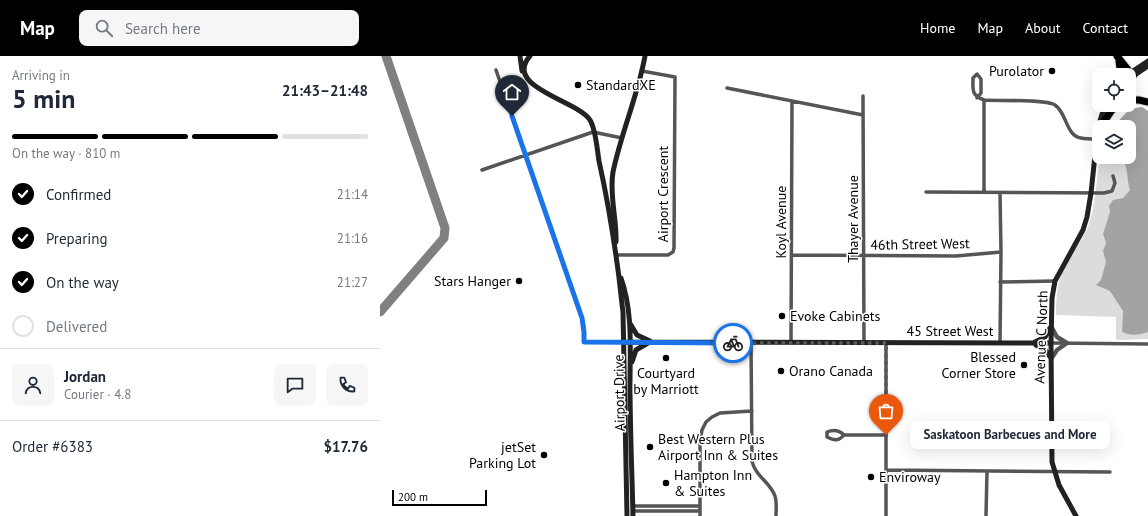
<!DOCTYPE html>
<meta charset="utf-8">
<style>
body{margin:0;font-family:"PT Sans",sans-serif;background:#f6f6f7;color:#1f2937;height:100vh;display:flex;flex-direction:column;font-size:15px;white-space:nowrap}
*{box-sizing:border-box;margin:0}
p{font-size:13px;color:#747a83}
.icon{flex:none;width:22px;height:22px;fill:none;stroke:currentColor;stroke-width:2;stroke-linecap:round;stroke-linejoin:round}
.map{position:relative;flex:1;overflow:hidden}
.details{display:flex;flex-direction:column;background:#fff;width:380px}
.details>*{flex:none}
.fabs{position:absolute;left:712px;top:12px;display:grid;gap:8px}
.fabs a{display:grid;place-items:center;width:44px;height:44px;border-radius:8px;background:#fff;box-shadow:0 4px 16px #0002;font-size:20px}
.scale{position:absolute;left:12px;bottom:10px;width:95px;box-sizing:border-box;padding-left:4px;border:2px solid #000;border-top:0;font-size:11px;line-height:14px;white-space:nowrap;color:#000;-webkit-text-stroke:3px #fff;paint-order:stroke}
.pin{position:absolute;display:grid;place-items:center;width:34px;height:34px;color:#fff;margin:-41px -17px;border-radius:50% 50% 50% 0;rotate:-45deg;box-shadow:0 0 4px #0007}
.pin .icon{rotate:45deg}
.courier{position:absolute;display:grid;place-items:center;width:40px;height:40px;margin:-20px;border:3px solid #1a73e8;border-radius:50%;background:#fff;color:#222;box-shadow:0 1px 5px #0007}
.bubble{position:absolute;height:28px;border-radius:8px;background:#fff;box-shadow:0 4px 16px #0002;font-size:13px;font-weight:800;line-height:28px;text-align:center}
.overview em{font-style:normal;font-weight:800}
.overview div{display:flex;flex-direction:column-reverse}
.overview{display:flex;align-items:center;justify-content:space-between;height:68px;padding:0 12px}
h1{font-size:26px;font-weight:800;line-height:30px}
.bar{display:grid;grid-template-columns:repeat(4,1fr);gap:6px 4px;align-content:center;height:48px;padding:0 12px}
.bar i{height:5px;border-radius:3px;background:#e0e1e3}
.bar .on{background:#000}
.bar p{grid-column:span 4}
.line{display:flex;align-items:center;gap:10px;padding:0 12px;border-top:1px solid #e0e1e3}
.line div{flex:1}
.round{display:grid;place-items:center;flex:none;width:42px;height:42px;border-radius:8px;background:#f6f6f7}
ol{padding:0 12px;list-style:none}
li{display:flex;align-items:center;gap:12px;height:44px}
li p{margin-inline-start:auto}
li .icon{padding:4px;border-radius:50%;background:#000;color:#fff;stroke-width:4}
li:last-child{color:#747a83}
li i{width:22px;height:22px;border:2px solid #e0e1e3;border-radius:50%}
header{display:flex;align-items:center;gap:24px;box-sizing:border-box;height:56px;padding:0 20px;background:#000;color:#fff}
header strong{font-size:19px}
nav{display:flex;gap:22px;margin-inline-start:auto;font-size:14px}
.search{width:280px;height:36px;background:#f6f6f7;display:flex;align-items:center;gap:10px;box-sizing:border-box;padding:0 14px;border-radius:8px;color:#747a83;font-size:15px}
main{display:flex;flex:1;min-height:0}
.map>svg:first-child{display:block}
</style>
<header>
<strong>Map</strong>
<div class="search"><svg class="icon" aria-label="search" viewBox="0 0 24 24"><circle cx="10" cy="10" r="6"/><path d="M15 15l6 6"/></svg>Search here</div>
<nav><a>Home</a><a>Map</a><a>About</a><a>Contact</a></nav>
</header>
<main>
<section class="details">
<div class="overview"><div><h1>5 min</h1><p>Arriving in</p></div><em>21:43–21:48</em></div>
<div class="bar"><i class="on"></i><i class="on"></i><i class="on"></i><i></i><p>On the way · 810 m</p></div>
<ol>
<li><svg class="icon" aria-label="check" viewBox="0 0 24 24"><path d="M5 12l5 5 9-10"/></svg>Confirmed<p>21:14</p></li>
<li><svg class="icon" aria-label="check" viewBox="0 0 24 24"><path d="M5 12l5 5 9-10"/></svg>Preparing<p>21:16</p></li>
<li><svg class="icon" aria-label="check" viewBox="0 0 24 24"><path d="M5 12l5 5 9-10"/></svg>On the way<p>21:27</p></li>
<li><i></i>Delivered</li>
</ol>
<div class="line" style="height:72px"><a class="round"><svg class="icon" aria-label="person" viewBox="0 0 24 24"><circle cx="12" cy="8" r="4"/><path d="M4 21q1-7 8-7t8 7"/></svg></a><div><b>Jordan</b><p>Courier · 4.8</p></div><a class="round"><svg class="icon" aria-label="chat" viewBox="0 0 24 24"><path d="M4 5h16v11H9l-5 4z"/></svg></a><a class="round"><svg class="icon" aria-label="phone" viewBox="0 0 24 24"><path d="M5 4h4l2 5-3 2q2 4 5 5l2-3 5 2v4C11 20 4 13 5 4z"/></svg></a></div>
<div class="line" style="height:52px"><div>Order #6383</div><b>$17.76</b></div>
</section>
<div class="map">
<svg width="768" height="460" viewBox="0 0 768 460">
<rect width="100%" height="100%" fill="#fff"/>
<!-- green -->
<path fill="#dcdcdc" d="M 762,51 L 768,55 L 768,283 L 736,284 L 736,261 L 676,259 C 676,242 677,226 684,211 C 691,197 702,185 708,171 C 716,149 716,124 720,101 L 749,101 L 749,71 L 732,71 L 750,53 Z"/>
<!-- water -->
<path fill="#a3a3a3" d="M 762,51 L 768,55 L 768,276 C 759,279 751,280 742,276 L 743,255 L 730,235 L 716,229 L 721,224 L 726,206 L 723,195 L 726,187 L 723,178 L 730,156 L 729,150 L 733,144 L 743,142 L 750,134 C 747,125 748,117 745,108 L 733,107 L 727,104 L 727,101 L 749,101 L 749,71 L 733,71 L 750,53 Z"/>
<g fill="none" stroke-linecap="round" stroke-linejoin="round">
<!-- taxiway -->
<path stroke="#808080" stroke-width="9" d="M 0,256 L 64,182 L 65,172 L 6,0"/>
<defs>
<path id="motorway" d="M 737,0 L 753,20
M 739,5 L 741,19
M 749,44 L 759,44 L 768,46
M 721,70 L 732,54 L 738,49"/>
</defs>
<!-- motorway casing -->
<use href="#motorway" stroke="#dbdbdb" stroke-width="9"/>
<!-- minor -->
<path stroke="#555" stroke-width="3.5" d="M 116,14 L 202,262 L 204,272 L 204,286 L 244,286
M 347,32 L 483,59
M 483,40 L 484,287
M 597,42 L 601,37 L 601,23 L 597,18 L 593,22 C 593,34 591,39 604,44 L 604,136
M 604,44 C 618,45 665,43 675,49 C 687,57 686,80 701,82 C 706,83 712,83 717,83
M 102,114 L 213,76 L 242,82
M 546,136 L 724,137 L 732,135 L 735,127 L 733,120
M 620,137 L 621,196 L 620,287
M 236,199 L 288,199 L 293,196 L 294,192 L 295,21 L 262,15
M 412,199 L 576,200 L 621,196
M 620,226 L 675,225
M 371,287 L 372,405 C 375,420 390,426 395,440 C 397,446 396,454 396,460
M 411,287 L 412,45
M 671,287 L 768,288
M 464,379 C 459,385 455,385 447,381 L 447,376 C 454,373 459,374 464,379 L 506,379
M 506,414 L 730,416
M 253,450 L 320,450
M 253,455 L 320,455
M 320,460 L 320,387 L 322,374 L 326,366 L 332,361 L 340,357 L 372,355
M 506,460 L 506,287
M 606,460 L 607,415"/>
<!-- tertiary -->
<path stroke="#555" stroke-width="4.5" d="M 671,303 L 677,294 L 687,287 L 677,281 L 672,272"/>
<!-- secondary -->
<path stroke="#222" stroke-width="5" d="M 140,0 L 142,15
M 150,0 C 122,31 199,45 210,64 C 216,74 217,93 219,105 C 227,141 233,177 238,214 C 240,228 241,242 243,256 L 247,460
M 747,19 L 768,5
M 749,23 L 768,10
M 724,62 L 729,49
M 236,186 C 237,163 229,139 233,116 C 241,77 258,39 265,0
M 241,222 C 253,256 250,292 250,328 C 250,372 252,416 253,460
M 251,269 L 257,279 L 270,285
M 244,286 L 671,287
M 655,286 L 665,281 L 670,272
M 656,289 L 665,294 L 671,302
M 252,306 L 256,294 L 268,287
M 696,460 L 679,429 L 672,406 L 671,287 L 672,242 L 675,225 L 703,174 L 707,161 L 711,137 L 718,71 L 725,49"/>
<!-- motorway -->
<use href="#motorway" stroke="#000" stroke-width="7"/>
</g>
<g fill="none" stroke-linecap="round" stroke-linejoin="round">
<!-- done -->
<path stroke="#595959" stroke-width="4" stroke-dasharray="0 7.2" d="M 353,287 L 506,287 L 506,379"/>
<!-- route -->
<path stroke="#1a73e8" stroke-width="5" d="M 132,60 L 202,262 L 204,276 L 204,286 L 353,287"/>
</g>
<!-- markers -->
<g fill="#000" stroke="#fff" stroke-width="1.5">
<circle cx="672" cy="15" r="4"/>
<circle cx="198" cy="29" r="4"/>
<circle cx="139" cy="225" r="4"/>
<circle cx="402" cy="260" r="4"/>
<circle cx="286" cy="302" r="4"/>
<circle cx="644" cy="309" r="4"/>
<circle cx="401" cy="315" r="4"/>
<circle cx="270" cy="391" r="4"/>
<circle cx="164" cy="399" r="4"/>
<circle cx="491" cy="421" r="4"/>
<circle cx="286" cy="427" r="4"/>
</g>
<g text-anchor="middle" stroke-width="3" stroke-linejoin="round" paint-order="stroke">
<!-- poi labels -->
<g font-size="14" fill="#000" stroke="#fff" text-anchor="start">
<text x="664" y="20" text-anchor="end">Purolator</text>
<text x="206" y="34">StandardXE</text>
<text x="131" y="230" text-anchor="end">Stars Hanger</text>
<text x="410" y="265">Evoke Cabinets</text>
<text x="636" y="306" text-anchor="end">Blessed<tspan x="636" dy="16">Corner Store</tspan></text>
<text x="409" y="320">Orano Canada</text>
<text x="286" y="322" text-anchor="middle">Courtyard<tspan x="286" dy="16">by Marriott</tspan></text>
<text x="278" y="388">Best Western Plus<tspan x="278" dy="16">Airport Inn &amp; Suites</tspan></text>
<text x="156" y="396" text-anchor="end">jetSet<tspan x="156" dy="16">Parking Lot</tspan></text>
<text x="294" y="424">Hampton Inn<tspan x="294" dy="16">&amp; Suites</tspan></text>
<text x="499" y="426">Enviroway</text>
</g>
<!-- street labels -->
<g font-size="14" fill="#000" stroke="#fff">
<text transform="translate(283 138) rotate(-90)" y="5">Airport Crescent</text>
<text transform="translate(473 163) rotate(-90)" y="5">Thayer Avenue</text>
<text transform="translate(401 166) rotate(-90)" y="5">Koyl Avenue</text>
<text transform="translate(540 188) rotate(-1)" y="5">46th Street West</text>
<text x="570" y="280">45 Street West</text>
<text transform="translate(661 281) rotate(-88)" y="5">Avenue C North</text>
<text transform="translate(239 337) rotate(-91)" y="5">Airport Drive</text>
</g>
</g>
</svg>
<div class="fabs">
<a><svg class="icon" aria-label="locate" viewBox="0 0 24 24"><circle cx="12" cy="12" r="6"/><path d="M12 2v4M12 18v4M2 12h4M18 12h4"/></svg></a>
<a><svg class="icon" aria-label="layers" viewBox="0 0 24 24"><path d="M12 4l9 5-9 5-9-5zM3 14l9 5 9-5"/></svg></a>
</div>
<div class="scale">200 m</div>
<div class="pin" style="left:506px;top:379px;background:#ea580c"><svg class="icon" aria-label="bag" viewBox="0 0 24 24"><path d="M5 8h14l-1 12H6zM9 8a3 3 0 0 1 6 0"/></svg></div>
<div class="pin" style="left:132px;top:60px;background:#1f2937"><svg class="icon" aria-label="home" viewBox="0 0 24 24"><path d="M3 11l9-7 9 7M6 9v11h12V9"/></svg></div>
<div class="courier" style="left:353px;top:287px"><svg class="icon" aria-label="bike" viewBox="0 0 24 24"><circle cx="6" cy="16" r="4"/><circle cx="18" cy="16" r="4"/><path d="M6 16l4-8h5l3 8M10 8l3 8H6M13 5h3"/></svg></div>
<div class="bubble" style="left:530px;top:365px;width:200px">Saskatoon Barbecues and More</div>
</div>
</main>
